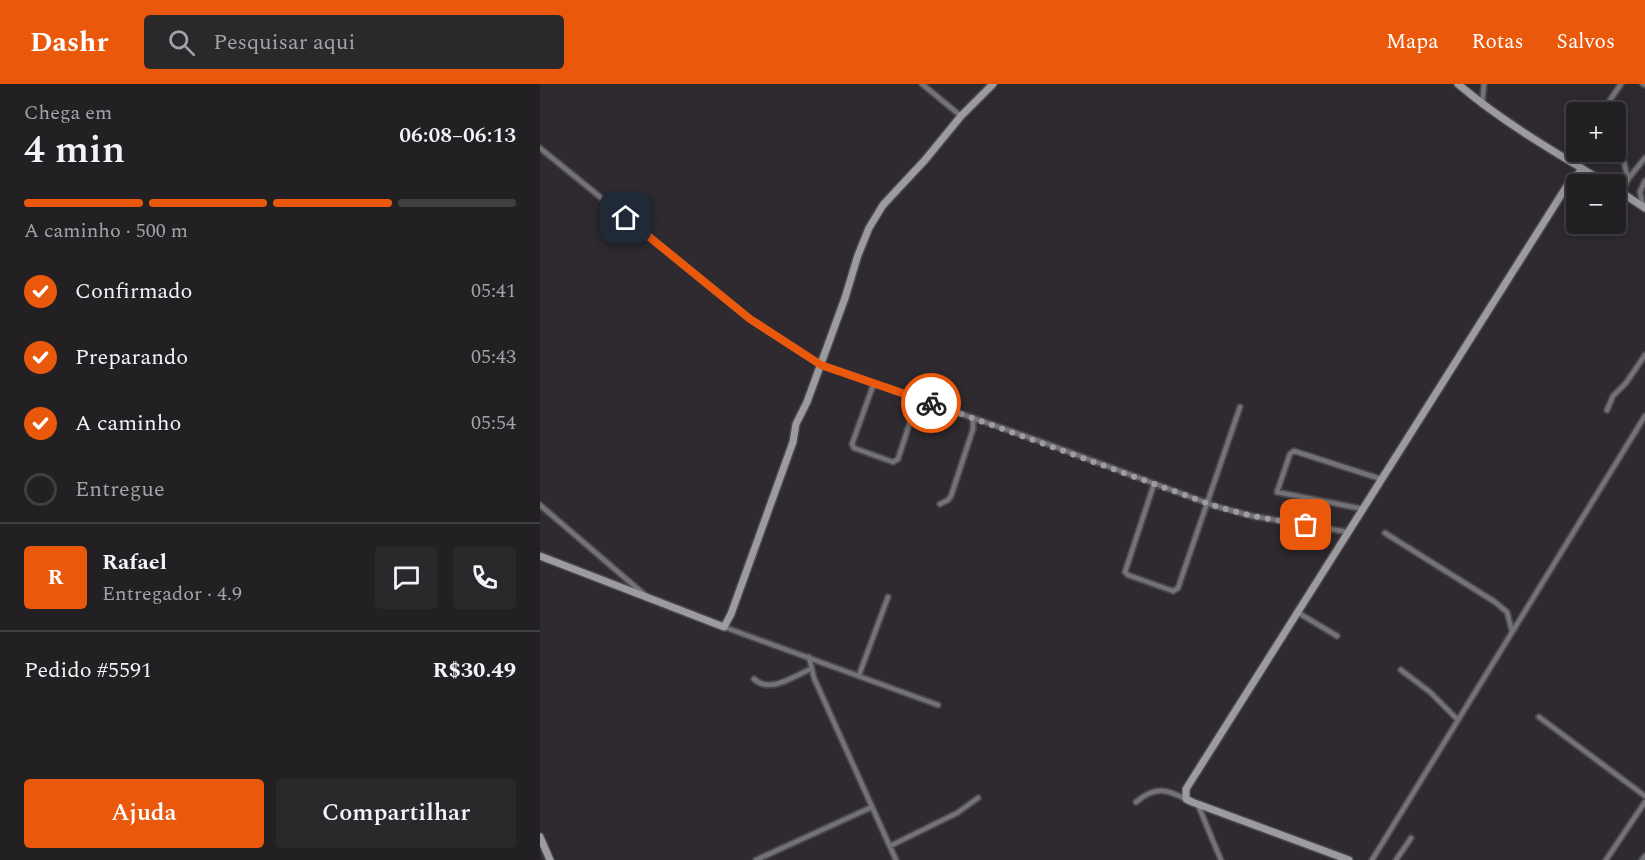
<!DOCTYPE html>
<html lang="pt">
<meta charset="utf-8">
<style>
body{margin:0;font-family:Spectral,serif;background:#2a282b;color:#f1f3f6;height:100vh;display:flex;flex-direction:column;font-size:22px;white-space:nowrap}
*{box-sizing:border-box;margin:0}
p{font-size:20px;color:#a2a3a6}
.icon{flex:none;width:33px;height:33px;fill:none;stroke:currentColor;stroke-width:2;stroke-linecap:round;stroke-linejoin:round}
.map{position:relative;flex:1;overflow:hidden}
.drawer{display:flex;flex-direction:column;background:#222023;width:540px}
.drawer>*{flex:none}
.tools{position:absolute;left:1026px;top:18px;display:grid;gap:12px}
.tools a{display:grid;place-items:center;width:60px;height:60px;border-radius:6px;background:#222023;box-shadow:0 3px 15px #0003,0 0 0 2px #3f3e41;font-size:30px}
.pin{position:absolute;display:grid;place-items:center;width:51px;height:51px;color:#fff;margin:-26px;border-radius:12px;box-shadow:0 3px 9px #0006}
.courier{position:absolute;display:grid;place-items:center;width:60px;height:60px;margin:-30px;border:4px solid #ea580c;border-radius:50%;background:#fff;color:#222;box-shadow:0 2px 8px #0007}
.summary em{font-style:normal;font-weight:600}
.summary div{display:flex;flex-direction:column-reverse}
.summary{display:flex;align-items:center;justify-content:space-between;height:102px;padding:0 24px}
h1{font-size:39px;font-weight:600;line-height:45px}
.bar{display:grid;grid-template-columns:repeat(4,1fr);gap:9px 6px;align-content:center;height:72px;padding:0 24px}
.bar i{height:8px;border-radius:4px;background:#3f3e41}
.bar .current{background:#ea580c}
.bar p{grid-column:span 4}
.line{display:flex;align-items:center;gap:15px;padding:0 24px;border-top:2px solid #3f3e41}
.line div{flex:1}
.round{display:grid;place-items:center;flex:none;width:63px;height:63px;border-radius:6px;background:#2a282b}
ol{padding:0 24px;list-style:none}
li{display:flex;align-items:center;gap:18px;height:66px}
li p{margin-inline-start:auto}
li .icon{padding:6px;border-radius:50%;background:#ea580c;color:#fff;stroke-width:4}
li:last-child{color:#a2a3a6}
li i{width:33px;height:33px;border:3px solid #3f3e41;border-radius:50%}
.primary-button{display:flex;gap:12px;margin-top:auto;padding:12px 24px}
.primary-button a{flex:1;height:69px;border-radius:6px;background:#ea580c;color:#fff;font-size:24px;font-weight:600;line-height:69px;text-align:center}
.primary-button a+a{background:#2a282b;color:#f1f3f6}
header{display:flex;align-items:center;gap:36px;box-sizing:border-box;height:84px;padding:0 30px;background:#ea580c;color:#fff}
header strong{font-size:28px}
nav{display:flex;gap:33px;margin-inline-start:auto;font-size:21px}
.search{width:420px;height:54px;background:#2a282b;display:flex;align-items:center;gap:15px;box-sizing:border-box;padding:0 21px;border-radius:6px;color:#a2a3a6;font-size:22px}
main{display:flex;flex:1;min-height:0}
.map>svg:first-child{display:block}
</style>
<header>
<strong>Dashr</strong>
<div class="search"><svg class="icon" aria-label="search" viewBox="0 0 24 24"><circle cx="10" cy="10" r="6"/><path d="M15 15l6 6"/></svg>Pesquisar aqui</div>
<nav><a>Mapa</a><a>Rotas</a><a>Salvos</a></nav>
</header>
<main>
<section class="drawer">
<div class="summary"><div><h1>4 min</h1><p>Chega em</p></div><em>06:08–06:13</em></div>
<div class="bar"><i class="current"></i><i class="current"></i><i class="current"></i><i></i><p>A caminho · 500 m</p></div>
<ol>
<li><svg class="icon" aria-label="check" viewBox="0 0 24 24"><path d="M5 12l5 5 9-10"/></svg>Confirmado<p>05:41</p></li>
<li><svg class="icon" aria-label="check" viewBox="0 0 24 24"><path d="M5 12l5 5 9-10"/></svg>Preparando<p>05:43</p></li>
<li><svg class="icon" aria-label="check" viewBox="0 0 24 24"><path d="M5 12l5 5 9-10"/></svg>A caminho<p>05:54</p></li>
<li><i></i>Entregue</li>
</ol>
<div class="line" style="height:108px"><b class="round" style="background:#ea580c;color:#fff">R</b><div><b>Rafael</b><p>Entregador · 4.9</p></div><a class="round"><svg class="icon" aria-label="chat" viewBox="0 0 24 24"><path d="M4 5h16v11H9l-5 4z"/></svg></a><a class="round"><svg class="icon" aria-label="phone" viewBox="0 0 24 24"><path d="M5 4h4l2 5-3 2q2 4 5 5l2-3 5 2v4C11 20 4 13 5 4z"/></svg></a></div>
<div class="line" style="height:78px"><div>Pedido #5591</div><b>R$30.49</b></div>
<div class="primary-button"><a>Ajuda</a><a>Compartilhar</a></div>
</section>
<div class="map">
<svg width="1105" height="776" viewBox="0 0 1105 776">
<rect width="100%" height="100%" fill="#2e2a2f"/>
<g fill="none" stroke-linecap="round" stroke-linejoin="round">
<defs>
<path id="street" d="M 382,0 L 421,32
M 1103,0 L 1105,1
M 942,21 L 944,0
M 1065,28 L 1066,22 L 1081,0
M 0,64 L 210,235 L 281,281 L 505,359 L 675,422 L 712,432 L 808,448
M 1076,64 L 1084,78 L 1088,95
M 1082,109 L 1088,95 L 1105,74
M 1103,122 L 1100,108 L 1105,97
M 334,299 L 312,360 L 314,364 L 353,378 L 358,375 L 372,332 L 369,312
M 1067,326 L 1073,312 L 1086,299 L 1105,271
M 614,400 L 585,488 L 588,491 L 633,507 L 638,504 L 700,323
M 400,420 L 408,416 L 411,412 L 433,345 L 433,334
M 0,421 L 105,511
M 823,425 L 737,408 L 750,370 L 754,367 L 841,395
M 845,449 L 955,518 L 967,528 L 972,547
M 757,528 L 797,552
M 184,543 L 398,621
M 269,573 L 274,594 L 356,776
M 861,586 L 890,608 L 918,636
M 319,591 L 348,513
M 214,595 C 230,610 254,592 271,585
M 999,633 L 1105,712
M 596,718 C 615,702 626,705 646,715
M 658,721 L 681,776
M 350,762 L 417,729 L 438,714
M 216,776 L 332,723
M 832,776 L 1105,332
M 856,776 L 871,754
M 1066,776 L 1105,718
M 1102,776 L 1105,772"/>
<path id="secondary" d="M 918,0 C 964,39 1016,69 1068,100
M 1076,105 L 1105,124
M 0,472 L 184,543 L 191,530 L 253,358 L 256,340 L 267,318 L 305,214 L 318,171 L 329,144 L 343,121 L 385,76 L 421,32 L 453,0
M 0,753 L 10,776
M 809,776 L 652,718 L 646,715 L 646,705 L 1030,97 L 1043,85"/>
</defs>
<!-- street casing -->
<use href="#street" stroke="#4a464b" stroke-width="8"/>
<!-- secondary casing -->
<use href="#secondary" stroke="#4a464b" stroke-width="10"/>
<!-- street -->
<use href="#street" stroke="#737375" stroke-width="4.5"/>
<!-- secondary -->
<use href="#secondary" stroke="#9c9b9f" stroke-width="7"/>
</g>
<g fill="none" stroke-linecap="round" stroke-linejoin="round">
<!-- done -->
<path stroke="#9f9c9f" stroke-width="6" stroke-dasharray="0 10.8" d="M 391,319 L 675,422 L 712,432 L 766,441"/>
<!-- route -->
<path stroke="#ea580c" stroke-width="8" d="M 86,134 L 210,235 L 281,281 L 391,319"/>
</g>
</svg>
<div class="tools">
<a>+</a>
<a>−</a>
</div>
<div class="pin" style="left:766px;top:441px;background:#ea580c"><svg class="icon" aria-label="bag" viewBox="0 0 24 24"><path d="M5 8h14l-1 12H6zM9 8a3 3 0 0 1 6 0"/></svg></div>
<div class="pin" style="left:86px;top:134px;background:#1f2937"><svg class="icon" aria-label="home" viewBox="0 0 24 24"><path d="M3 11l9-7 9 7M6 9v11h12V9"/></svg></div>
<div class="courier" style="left:391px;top:319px"><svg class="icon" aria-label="bike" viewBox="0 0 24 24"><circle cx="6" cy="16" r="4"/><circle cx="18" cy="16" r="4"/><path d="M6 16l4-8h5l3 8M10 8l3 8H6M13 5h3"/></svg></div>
</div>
</main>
